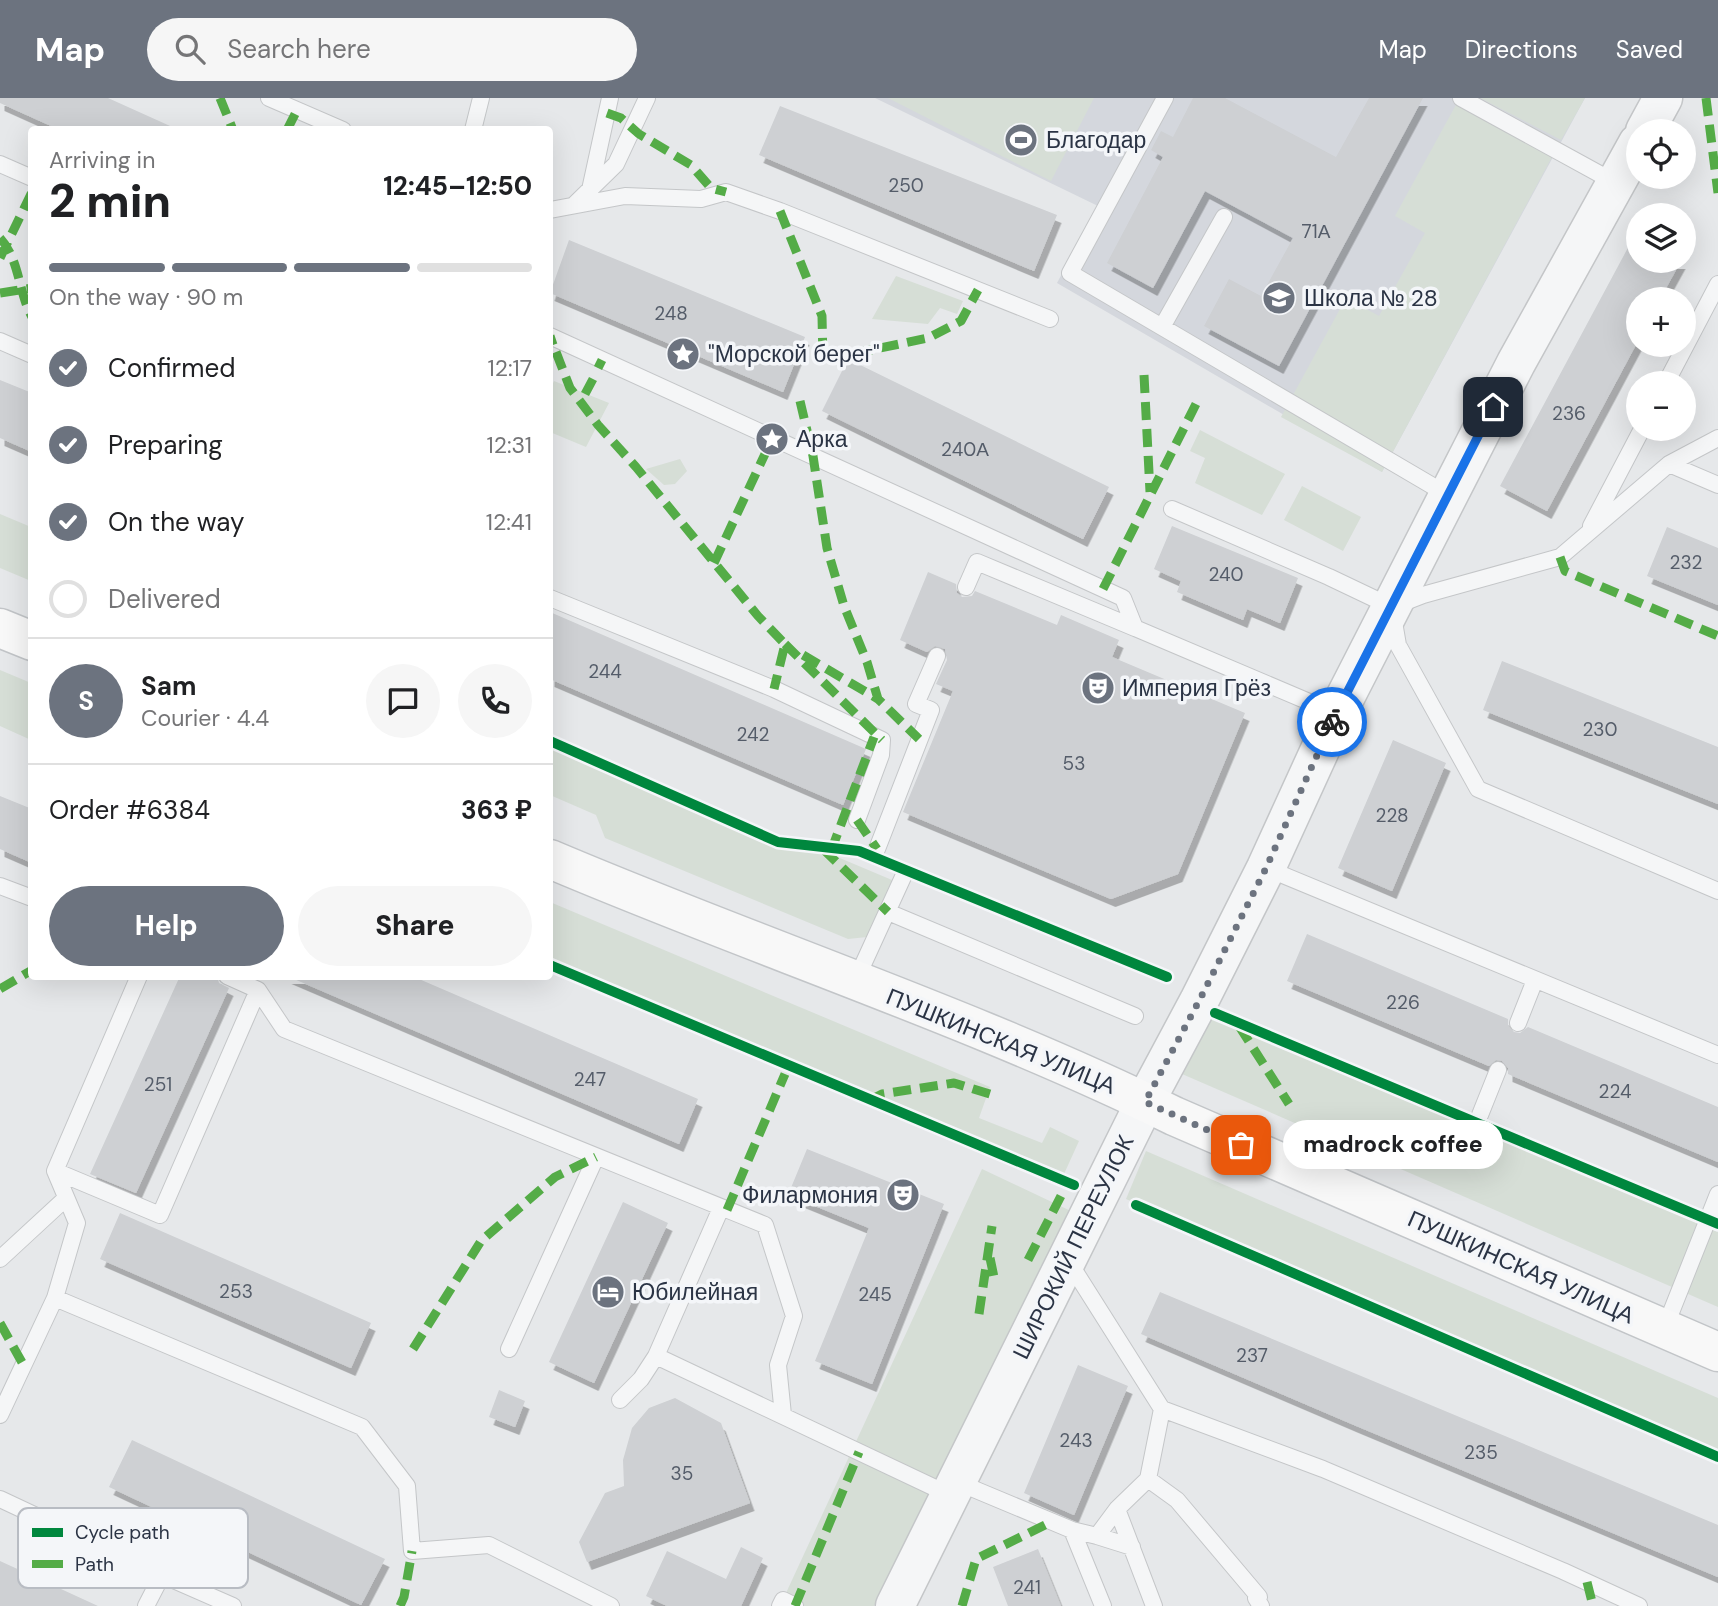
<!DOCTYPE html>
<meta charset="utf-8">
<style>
body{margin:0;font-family:"DM Sans",sans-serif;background:#f6f6f6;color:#202124;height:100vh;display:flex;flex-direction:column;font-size:26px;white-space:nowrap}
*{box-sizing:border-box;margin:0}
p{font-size:23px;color:#757577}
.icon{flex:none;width:38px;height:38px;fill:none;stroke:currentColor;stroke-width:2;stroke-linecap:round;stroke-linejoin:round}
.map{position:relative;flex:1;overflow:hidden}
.side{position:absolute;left:28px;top:28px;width:525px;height:854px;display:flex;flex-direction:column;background:#fff;border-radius:7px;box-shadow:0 7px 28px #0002}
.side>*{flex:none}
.tools{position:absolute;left:1626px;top:21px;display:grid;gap:14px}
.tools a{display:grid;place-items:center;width:70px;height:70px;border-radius:50%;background:#fff;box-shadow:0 7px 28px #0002;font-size:35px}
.pin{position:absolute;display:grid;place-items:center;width:60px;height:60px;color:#fff;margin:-30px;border-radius:14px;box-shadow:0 4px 10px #0006}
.courier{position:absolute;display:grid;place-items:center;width:70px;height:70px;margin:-35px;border:5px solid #1a73e8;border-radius:50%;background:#fff;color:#222;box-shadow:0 2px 9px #0007}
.bubble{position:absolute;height:49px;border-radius:24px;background:#fff;box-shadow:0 7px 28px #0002;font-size:23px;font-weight:800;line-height:49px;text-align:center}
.head em{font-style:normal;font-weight:800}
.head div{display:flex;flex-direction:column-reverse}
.head{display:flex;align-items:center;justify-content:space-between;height:119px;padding:0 21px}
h1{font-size:46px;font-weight:800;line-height:52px}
.bar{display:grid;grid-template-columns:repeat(4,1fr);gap:10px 7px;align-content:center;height:84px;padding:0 21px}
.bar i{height:9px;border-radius:5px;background:#e0e0e0}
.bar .selected{background:#6c737f}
.bar p{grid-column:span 4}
.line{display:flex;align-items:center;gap:18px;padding:0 21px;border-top:2px solid #e0e0e0}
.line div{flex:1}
.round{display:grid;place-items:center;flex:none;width:74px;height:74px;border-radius:37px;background:#f6f6f6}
ol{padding:0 21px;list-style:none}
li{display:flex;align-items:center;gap:21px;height:77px}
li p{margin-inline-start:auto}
li .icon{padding:7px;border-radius:50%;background:#6c737f;color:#fff;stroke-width:4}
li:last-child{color:#757577}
li i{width:38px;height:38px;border:4px solid #e0e0e0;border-radius:50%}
.cta{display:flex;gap:14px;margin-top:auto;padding:14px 21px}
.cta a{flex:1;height:80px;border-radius:42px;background:#6c737f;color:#fff;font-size:28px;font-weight:800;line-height:80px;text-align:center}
.cta a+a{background:#f6f6f6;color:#202124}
header{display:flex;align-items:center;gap:42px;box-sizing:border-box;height:98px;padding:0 35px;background:#6c737f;color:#fff}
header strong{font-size:33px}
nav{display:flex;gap:38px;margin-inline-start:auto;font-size:24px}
.search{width:490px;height:63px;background:#f6f6f6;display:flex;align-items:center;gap:18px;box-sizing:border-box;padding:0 24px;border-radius:38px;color:#757577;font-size:26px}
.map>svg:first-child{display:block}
</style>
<header>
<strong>Map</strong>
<div class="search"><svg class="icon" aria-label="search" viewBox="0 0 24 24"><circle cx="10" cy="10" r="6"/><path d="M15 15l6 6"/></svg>Search here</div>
<nav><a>Map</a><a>Directions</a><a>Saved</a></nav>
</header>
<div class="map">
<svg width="1718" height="1508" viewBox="0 0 1718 1508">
<defs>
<filter id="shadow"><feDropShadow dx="4.5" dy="8" stdDeviation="0" flood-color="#0004"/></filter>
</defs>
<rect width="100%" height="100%" fill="#e6e8ea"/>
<!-- built -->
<path fill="#d4d7dd" d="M 875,0 L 1585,0 L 1382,374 L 1057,185 L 1098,108 Z"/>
<!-- green -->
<path fill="#d6ded6" d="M 888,0 L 1094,0 L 1051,83 Z
M 1480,0 L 1585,0 L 1561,42 Z
M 1457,5 L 1553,57 L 1382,374 L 1281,319 L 1346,200 L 1379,218 L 1425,135 L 1395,118 Z
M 896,178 L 963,203 L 957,216 L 940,210 L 928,226 L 872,221 Z
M 554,283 L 609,305 L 586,349 L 550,334 L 550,292 Z
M 1200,332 L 1285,376 L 1262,417 L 1195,385 L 1205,360 L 1190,353 Z
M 680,361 L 687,373 L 675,386 L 664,387 L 646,371 Z
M 1302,388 L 1361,419 L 1343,453 L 1284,422 Z
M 0,416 L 31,429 L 31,483 L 0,470 Z
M 0,572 L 31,585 L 31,642 L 0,628 Z
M 550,650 L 779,748 L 835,758 L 892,782 L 867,839 L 848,841 L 605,740 L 596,717 L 550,697 Z
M 550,804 L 990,989 L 979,1020 L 1042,1045 L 1050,1029 L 1079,1043 L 1064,1076 L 550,860 Z
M 1209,913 L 1718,1134 L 1718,1209 L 1182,976 Z
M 1146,1053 L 1718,1300 L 1718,1356 L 1126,1101 Z
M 982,1071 L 1073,1114 L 874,1508 L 780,1508 Z"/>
<!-- building -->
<path fill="#ced0d3" filter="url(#shadow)" d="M 0,0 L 108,0 L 179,32 L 60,32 L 0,5 Z
M 1193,0 L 1225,0 L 1336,59 L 1369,0 L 1423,0 L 1279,268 L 1204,228 L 1229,181 L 1261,198 L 1293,140 L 1205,93 L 1153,190 L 1107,165 L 1163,59 L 1151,52 L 1161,33 L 1173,39 Z
M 780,8 L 1057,117 L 1034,173 L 759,57 Z
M 1638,131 L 1638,163 L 1681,163 L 1660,201 L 1638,201 L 1638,243 L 1547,413 L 1500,388 Z
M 569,142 L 805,239 L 783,294 L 550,195 Z
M 848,261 L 1109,389 L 1083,441 L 822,313 Z
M 0,282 L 32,295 L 32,354 L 0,340 Z
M 1172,428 L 1298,480 L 1280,525 L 1247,511 L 1243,522 L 1177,494 L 1181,483 L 1154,471 Z
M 1667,429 L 1718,450 L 1718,507 L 1647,478 Z
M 928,474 L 956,486 L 957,495 L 962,499 L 972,498 L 975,493 L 1057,527 L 1061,517 L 1119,542 L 1112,559 L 1245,615 L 1178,776 L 1111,801 L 903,714 L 953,593 L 936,586 L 947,562 L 945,551 L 935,548 L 927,554 L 900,542 Z
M 550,514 L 866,651 L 843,707 L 550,581 Z
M 1502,563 L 1718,649 L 1718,706 L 1483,612 Z
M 1393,642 L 1446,665 L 1392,793 L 1338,770 Z
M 0,698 L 32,711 L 32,765 L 0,751 Z
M 1307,836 L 1508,921 L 1508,927 L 1514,934 L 1520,935 L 1528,929 L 1718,1009 L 1718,1064 L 1508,976 L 1508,970 L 1502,963 L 1496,962 L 1489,968 L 1287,883 Z
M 180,878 L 217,878 L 219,885 L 229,890 L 136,1095 L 90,1076 Z
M 287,878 L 412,878 L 698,1001 L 679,1046 Z
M 807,1051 L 944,1106 L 872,1286 L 815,1263 L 869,1130 L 788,1097 Z
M 623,1104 L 668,1125 L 594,1285 L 549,1264 Z
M 120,1115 L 371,1225 L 351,1270 L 100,1161 Z
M 1160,1194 L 1718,1427 L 1718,1479 L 1354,1327 L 1141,1236 Z
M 1078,1267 L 1128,1288 L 1074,1417 L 1024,1395 Z
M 499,1292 L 525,1303 L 515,1329 L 489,1319 Z
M 675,1300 L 721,1325 L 750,1405 L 587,1464 L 579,1444 L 605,1395 L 624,1388 L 623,1362 L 632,1330 L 649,1310 Z
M 132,1342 L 385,1461 L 361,1507 L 109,1389 Z
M 741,1449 L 763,1460 L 741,1508 L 667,1508 L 646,1498 L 667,1453 L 726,1481 Z
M 1038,1451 L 1061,1508 L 1008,1508 L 993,1469 Z
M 0,1463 L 98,1508 L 0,1508 Z"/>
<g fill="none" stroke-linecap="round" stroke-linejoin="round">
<defs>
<path id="service" d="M 269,0 L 343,32
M 1165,0 L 1070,175 L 1448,397
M 1461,0 L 1616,85
M 473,32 L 481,0
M 0,66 L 32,80
M 590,92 L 610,0
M 575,106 L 616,66 L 647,0
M 550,112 L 625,98 L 701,101 L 726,94 L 780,113 L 1050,221
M 1162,229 L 1224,119
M 550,238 L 1123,500 L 1135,530 L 1314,606 L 1335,619
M 0,243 L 32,257
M 1666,285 L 1718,186
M 1669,366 L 1718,387
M 1172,411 L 1329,479 L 1392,509 L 1423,497 L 1560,459 L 1669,366 L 1718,340
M 1591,428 L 1642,331
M 966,489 L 977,464 L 1135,530
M 550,500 L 774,591 L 882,642 L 881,657 L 857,722
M 1393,518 L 1398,547 L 1478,691 L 1718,793
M 877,751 L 931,612 L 916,606 L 937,558
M 1266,770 L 1718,957
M 0,788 L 32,800
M 888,814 L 1135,918
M 227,878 L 258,892 L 284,931 L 765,1127 L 794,1218 L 778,1267 L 783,1317
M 855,884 L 903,779
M 1518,925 L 1535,882
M 1480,1017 L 1498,972
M 55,1073 L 160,1117 L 258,892
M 0,1161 L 66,1100
M 1069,1164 L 1162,1311 L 1323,1371 L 1563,1473 L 1639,1508
M 55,1200 L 362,1329 L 407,1388 L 412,1453 L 489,1447 L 611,1508
M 1664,1232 L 1718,1096
M 509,1251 L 596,1059
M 656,1258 L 950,1397
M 620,1302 L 641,1281 L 656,1258 L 721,1110
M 0,1317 L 55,1200 L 77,1125 L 55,1073 L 139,878
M 1148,1381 L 1177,1402 L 1259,1499 L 1256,1500 L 1261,1508
M 957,1384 L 1072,1432 L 1103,1508
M 0,1401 L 162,1477 L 146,1508
M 1117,1411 L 1154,1508
M 1072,1432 L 1097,1438 L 1117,1411 L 1148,1381 L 1162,1311
M 1097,1438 L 1132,1449
M 162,1477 L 233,1508
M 780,1508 L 783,1502 L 795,1508"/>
<path id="tertiary" d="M 1645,33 L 1663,0
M 895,1508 L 1145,1004 L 1199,903 L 1266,770 L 1335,619 L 1516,265 L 1638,45"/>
<path id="primary" d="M 0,530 L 32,543
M 550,761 C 757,849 972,919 1174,1018 L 1718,1254"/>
</defs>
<!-- service casing -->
<use href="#service" stroke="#c4c6c8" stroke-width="18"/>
<!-- tertiary casing -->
<use href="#tertiary" stroke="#c4c6c8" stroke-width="41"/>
<!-- primary casing -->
<use href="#primary" stroke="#c2c5c8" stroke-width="41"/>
<!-- service -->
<use href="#service" stroke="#f5f6f7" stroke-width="16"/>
<!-- tertiary -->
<use href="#tertiary" stroke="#f5f6f7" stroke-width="38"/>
<!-- primary -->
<use href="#primary" stroke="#f8f8f8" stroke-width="38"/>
<!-- quiet -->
<path stroke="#54ac47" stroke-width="9" stroke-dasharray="18 9" stroke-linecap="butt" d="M 220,0 L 233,32
M 1706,0 L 1718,95
M 607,15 L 621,20 L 639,36 L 691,67 L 711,90 L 726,94
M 287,32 L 297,12
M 780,113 L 822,218 L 823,262 L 928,240 L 961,223 L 978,192
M 0,140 C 20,162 18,194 32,219
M 0,160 L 32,94
M 0,195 L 32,190
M 550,238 L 553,247
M 556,254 L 570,290 L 598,327 L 636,369 L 758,518 L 785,546 L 774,591
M 598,270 L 602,262
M 1144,277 L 1150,394
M 585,296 L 593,281
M 800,303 L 813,358 L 827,450 L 844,508 L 867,564 L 878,601 L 919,641
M 1560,459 L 1565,473 L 1718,538
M 714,465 L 772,341
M 1103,491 L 1196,306
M 785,546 L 882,642
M 803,557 L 878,601
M 857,722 L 877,751
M 823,751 L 888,814
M 831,753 L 874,639
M 0,891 L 32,872
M 1239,928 L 1289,1006
M 868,1003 L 882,996 L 954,985 L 993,997
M 727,1112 L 785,976
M 990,1160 L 995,1184
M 1028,1162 L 1064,1092
M 979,1216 L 992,1128
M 0,1225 L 24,1268
M 413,1251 L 481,1143 L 555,1079 L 596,1059
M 1587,1484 L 1593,1508
M 400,1508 L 404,1499 L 412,1453
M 795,1508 L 859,1354
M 962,1508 L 976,1461 L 1051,1424"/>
<defs>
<path id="cycleway" d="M 550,643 L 778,744 L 859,753 L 1167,879
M 550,867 L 1074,1087
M 1215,915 L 1718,1126
M 1136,1107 L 1718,1359"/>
</defs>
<!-- cycleway casing -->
<use href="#cycleway" stroke="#f4f6f9" stroke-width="15"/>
<!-- cycleway -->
<use href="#cycleway" stroke="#00873e" stroke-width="10"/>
</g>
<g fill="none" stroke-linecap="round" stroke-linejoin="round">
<!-- done -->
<path stroke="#6c737f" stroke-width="7" stroke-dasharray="0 12.6" d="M 1241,1047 L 1145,1004 L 1199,903 L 1266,770 L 1332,624"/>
<!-- route -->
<path stroke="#1a73e8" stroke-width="9" d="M 1332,624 L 1493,309"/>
</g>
<!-- icons -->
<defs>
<symbol id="stadium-disc" viewBox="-11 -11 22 22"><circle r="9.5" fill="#6c737f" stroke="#f4f6f9"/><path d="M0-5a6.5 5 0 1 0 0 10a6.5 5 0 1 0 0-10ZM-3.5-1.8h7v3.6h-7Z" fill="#fff"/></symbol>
<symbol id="school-disc" viewBox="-11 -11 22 22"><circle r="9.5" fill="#6c737f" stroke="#f4f6f9"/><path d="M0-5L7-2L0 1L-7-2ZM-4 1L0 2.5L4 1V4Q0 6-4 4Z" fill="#fff"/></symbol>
<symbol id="sight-disc" viewBox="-11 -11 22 22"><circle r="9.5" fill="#6c737f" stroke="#f4f6f9"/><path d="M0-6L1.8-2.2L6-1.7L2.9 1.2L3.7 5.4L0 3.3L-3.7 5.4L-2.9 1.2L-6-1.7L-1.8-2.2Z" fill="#fff"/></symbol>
<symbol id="theatre-disc" viewBox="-11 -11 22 22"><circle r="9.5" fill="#6c737f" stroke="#f4f6f9"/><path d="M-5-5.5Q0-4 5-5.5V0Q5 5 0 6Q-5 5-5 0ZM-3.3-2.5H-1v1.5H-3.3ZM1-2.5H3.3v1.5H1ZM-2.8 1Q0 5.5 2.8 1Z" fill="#fff"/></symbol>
<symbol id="hotel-disc" viewBox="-11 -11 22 22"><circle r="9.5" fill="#6c737f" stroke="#f4f6f9"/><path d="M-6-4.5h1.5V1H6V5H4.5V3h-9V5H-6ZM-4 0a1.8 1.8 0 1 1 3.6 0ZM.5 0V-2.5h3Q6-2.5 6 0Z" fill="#fff"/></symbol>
</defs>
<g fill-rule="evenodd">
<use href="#stadium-disc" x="1002" y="23" width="38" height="38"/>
<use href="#school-disc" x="1260" y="181" width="38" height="38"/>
<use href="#sight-disc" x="664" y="237" width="38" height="38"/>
<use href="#sight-disc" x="753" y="322" width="38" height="38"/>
<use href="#theatre-disc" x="1079" y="571" width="38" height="38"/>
<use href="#theatre-disc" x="884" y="1078" width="38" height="38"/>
<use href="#hotel-disc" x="589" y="1175" width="38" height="38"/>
</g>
<g text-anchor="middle" stroke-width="7" stroke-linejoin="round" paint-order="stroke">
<!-- number labels -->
<g font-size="19" fill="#545c69">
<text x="906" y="94">250</text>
<text x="1316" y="140">71А</text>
<text x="671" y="222">248</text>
<text x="1569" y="322">236</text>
<text x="965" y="358">240А</text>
<text x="1686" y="471">232</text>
<text x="1226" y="483">240</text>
<text x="605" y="580">244</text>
<text x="1600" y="638">230</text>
<text x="753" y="643">242</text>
<text x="1074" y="672">53</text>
<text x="1392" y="724">228</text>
<text x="1403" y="911">226</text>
<text x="590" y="988">247</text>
<text x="158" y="993">251</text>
<text x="1615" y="1000">224</text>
<text x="236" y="1200">253</text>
<text x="875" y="1203">245</text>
<text x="1252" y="1264">237</text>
<text x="1076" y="1349">243</text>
<text x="1481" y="1361">235</text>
<text x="682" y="1382">35</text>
<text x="1027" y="1496">241</text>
</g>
<!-- poi labels -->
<g font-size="23" fill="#2b3445" stroke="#f4f6f9" text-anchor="start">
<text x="1046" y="50">Благодар</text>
<text x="1304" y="208">Школа № 28</text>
<text x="708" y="264">"Морской берег"</text>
<text x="796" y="349">Арка</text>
<text x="1122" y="598">Империя Грёз</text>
<text x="878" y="1105" text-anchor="end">Филармония</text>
<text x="632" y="1202">Юбилейная</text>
</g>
<!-- street labels -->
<g font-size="23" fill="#2b3445" stroke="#f4f6f9">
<text transform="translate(1001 943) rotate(22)" y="8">ПУШКИНСКАЯ УЛИЦА</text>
<text transform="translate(1073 1149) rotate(-64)" y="8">ШИРОКИЙ ПЕРЕУЛОК</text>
<text transform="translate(1521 1169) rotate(24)" y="8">ПУШКИНСКАЯ УЛИЦА</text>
</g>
</g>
<!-- legend -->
<rect x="18" y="1410" width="230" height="80" rx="10" fill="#f4f6f9" stroke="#b8bcc3" stroke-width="2"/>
<rect x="32" y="1430" width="31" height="9" fill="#00873e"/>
<rect x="32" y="1462" width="31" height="8" fill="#54ac47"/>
<g font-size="19" fill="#2b3445">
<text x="75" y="1441">Cycle path</text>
<text x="75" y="1473">Path</text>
</g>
</svg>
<div class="tools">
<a><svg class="icon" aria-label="locate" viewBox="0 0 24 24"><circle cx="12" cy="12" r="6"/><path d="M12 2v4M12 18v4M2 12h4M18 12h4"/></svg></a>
<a><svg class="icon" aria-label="layers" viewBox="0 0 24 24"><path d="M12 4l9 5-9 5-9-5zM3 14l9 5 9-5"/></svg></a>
<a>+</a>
<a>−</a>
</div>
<div class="pin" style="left:1241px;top:1047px;background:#ea580c"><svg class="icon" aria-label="bag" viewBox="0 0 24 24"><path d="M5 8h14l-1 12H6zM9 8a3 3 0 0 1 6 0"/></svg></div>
<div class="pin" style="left:1493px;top:309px;background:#1f2937"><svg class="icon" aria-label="home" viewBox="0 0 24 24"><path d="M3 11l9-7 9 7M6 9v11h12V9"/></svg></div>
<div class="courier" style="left:1332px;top:624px"><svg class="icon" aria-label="bike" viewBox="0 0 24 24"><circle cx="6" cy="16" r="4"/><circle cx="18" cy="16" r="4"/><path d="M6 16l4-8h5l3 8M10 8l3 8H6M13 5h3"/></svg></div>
<div class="bubble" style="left:1283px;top:1022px;width:220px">madrock coffee</div>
<section class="side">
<div class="head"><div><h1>2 min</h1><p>Arriving in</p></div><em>12:45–12:50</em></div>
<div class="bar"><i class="selected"></i><i class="selected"></i><i class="selected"></i><i></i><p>On the way · 90 m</p></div>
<ol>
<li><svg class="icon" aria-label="check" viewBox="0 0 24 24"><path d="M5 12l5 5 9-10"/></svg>Confirmed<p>12:17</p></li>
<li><svg class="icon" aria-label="check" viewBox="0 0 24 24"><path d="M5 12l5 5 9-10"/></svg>Preparing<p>12:31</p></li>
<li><svg class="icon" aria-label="check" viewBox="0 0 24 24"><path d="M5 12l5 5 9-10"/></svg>On the way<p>12:41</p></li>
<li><i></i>Delivered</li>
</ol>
<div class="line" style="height:126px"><b class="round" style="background:#6c737f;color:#fff">S</b><div><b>Sam</b><p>Courier · 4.4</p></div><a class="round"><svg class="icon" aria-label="chat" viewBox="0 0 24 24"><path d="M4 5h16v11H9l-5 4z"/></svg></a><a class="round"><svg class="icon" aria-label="phone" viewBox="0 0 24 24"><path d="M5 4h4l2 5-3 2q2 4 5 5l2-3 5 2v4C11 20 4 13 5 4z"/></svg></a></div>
<div class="line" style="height:91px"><div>Order #6384</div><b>363 ₽</b></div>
<div class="cta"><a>Help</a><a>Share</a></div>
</section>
</div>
